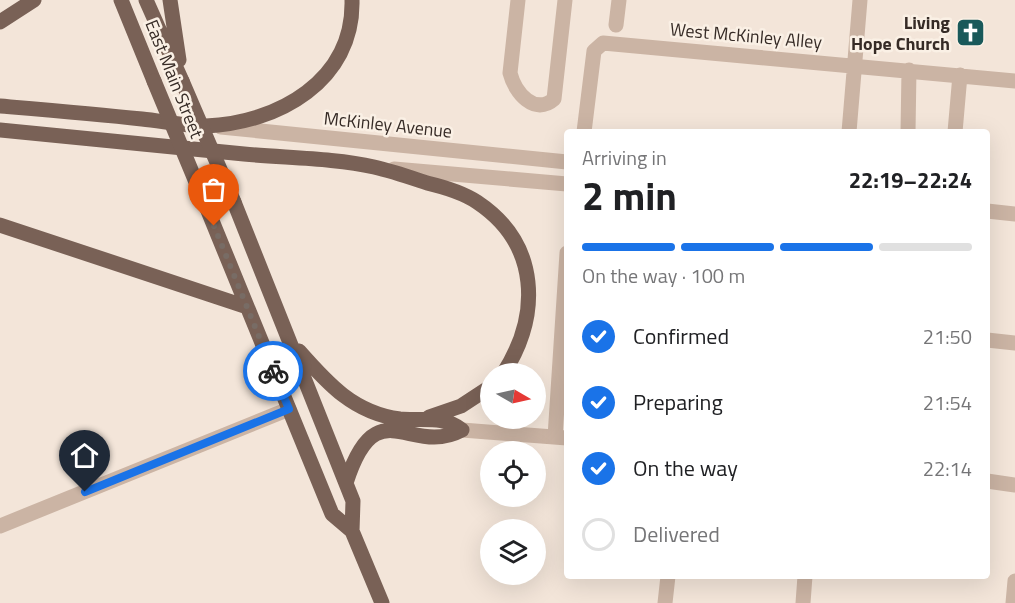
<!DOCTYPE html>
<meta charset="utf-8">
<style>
body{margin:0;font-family:"Titillium Web",sans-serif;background:#f2f2f2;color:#202124;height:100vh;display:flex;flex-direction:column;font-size:22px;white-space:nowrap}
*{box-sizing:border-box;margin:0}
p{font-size:20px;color:#757577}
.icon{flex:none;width:33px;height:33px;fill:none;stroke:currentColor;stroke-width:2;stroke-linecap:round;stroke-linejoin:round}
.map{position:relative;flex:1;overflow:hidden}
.sheet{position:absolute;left:564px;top:129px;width:426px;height:450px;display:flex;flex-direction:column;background:#fff;border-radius:6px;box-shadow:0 6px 24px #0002}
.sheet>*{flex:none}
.needle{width:39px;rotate:99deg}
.controls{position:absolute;left:480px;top:363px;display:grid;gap:12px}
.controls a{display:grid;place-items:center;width:66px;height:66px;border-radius:50%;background:#fff;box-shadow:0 6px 24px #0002;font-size:30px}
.pin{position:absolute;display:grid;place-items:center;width:51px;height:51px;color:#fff;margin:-62px -26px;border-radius:50% 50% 50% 0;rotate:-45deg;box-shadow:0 0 6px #0007}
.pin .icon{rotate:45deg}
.courier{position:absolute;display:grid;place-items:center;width:60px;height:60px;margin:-30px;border:4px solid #1a73e8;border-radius:50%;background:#fff;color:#222;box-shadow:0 2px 8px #0007}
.headline em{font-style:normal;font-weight:700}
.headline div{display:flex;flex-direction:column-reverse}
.headline{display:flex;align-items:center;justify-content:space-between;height:102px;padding:0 18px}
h1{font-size:39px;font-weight:700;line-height:45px}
.bar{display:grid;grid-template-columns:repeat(4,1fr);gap:9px 6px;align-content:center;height:72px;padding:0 18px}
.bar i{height:8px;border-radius:4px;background:#e0e0e0}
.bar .selected{background:#1a73e8}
.bar p{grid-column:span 4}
ol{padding:0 18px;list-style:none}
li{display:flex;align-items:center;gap:18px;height:66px}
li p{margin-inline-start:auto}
li .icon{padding:6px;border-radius:50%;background:#1a73e8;color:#fff;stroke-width:4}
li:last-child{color:#757577}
li i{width:33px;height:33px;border:3px solid #e0e0e0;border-radius:50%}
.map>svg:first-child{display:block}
</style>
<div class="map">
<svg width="1015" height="603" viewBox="0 0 1015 603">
<rect width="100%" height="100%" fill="#f3e5d9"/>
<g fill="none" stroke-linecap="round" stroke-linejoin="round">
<!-- minor -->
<path stroke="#cbb4a4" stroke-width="15" d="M 518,0 L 510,73 C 515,93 535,116 554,99 L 565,0
M 616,25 L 619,0
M 221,127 L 567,162
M 584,132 L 594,51 L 603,43 L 1015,81
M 849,132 L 860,0
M 908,132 L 909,70
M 955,132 L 960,75
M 394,169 L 567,184
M 987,211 L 1015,214
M 987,340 L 1015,343
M 462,430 L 567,438
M 555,437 L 567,253
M 987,481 L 1015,485
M 0,526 L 289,409
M 665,603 L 668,576
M 803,603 L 805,576
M 1013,603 L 1015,581"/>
<!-- major -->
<path stroke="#796156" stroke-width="15" d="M 121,0 L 154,81
M 146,0 L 182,81
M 170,0 L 179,60
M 0,22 L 34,0
M 0,106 C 47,110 95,114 142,119 C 162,121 185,126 206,126 C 278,123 354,81 352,0
M 0,130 C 81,138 162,146 244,154 C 285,158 335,158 374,167 C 392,171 409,177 427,183 C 444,187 462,192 477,202 C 540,244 541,315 503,374
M 234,202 L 353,501 L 352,531 L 382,603
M 206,206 L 332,514 L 352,531
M 0,225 L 247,307
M 299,351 C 328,384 354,413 400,419 C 422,421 444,415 462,430 C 410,458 377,387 346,483
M 429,417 L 461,406 L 490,387"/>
<!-- major-bridge -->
<path stroke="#796156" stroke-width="15" d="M 154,81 L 206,206
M 182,81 L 234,202"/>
</g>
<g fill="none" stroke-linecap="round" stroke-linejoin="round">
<!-- done -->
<path stroke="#786c65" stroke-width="6" stroke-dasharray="0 10.8" d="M 214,226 L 273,371"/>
<!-- route -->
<path stroke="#1a73e8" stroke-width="8" d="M 85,492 L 289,409 L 273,371"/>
</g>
<!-- icons -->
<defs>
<symbol id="church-square" viewBox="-11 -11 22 22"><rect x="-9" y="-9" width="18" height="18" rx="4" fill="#19595a" stroke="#faf0e5"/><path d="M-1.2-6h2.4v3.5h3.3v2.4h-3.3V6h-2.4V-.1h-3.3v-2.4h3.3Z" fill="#fff"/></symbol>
</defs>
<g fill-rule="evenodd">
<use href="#church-square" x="954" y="16" width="33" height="33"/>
</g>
<g text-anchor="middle" stroke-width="5" stroke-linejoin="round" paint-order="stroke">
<!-- poi labels -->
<g font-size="18" font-weight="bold" fill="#362b26" stroke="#faf0e5" text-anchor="end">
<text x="950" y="29">Living<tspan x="950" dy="21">Hope Church</tspan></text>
</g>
<!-- street labels -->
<g font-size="18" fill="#362b26" stroke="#faf0e5">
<text transform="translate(746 36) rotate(5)" y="6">West McKinley Alley</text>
<text transform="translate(174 79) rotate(68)" y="6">East Main Street</text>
<text transform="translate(388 125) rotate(6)" y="6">McKinley Avenue</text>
</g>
</g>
</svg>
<div class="controls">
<a><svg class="needle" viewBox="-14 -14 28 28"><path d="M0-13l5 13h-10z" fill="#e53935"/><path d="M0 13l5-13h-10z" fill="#757577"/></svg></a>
<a><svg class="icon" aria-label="locate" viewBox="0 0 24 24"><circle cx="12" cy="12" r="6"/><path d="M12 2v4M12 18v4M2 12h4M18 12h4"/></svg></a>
<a><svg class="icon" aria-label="layers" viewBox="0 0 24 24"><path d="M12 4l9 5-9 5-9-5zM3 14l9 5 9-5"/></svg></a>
</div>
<div class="pin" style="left:214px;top:226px;background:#ea580c"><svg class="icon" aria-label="bag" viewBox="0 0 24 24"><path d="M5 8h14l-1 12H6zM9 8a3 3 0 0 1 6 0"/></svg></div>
<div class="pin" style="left:85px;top:492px;background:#1f2937"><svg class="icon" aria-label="home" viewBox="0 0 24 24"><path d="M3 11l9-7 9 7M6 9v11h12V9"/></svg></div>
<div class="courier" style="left:273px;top:371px"><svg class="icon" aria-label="bike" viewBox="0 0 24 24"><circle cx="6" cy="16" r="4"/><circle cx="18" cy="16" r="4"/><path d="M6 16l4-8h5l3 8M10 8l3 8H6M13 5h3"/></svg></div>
<section class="sheet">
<div class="headline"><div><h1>2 min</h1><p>Arriving in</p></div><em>22:19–22:24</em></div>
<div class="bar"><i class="selected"></i><i class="selected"></i><i class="selected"></i><i></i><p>On the way · 100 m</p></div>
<ol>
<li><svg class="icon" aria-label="check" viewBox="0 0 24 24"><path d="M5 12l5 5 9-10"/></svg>Confirmed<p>21:50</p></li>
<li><svg class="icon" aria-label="check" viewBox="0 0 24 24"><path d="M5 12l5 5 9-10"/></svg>Preparing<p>21:54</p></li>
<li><svg class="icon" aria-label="check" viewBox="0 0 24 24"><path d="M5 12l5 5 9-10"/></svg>On the way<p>22:14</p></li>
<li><i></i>Delivered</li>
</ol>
</section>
</div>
